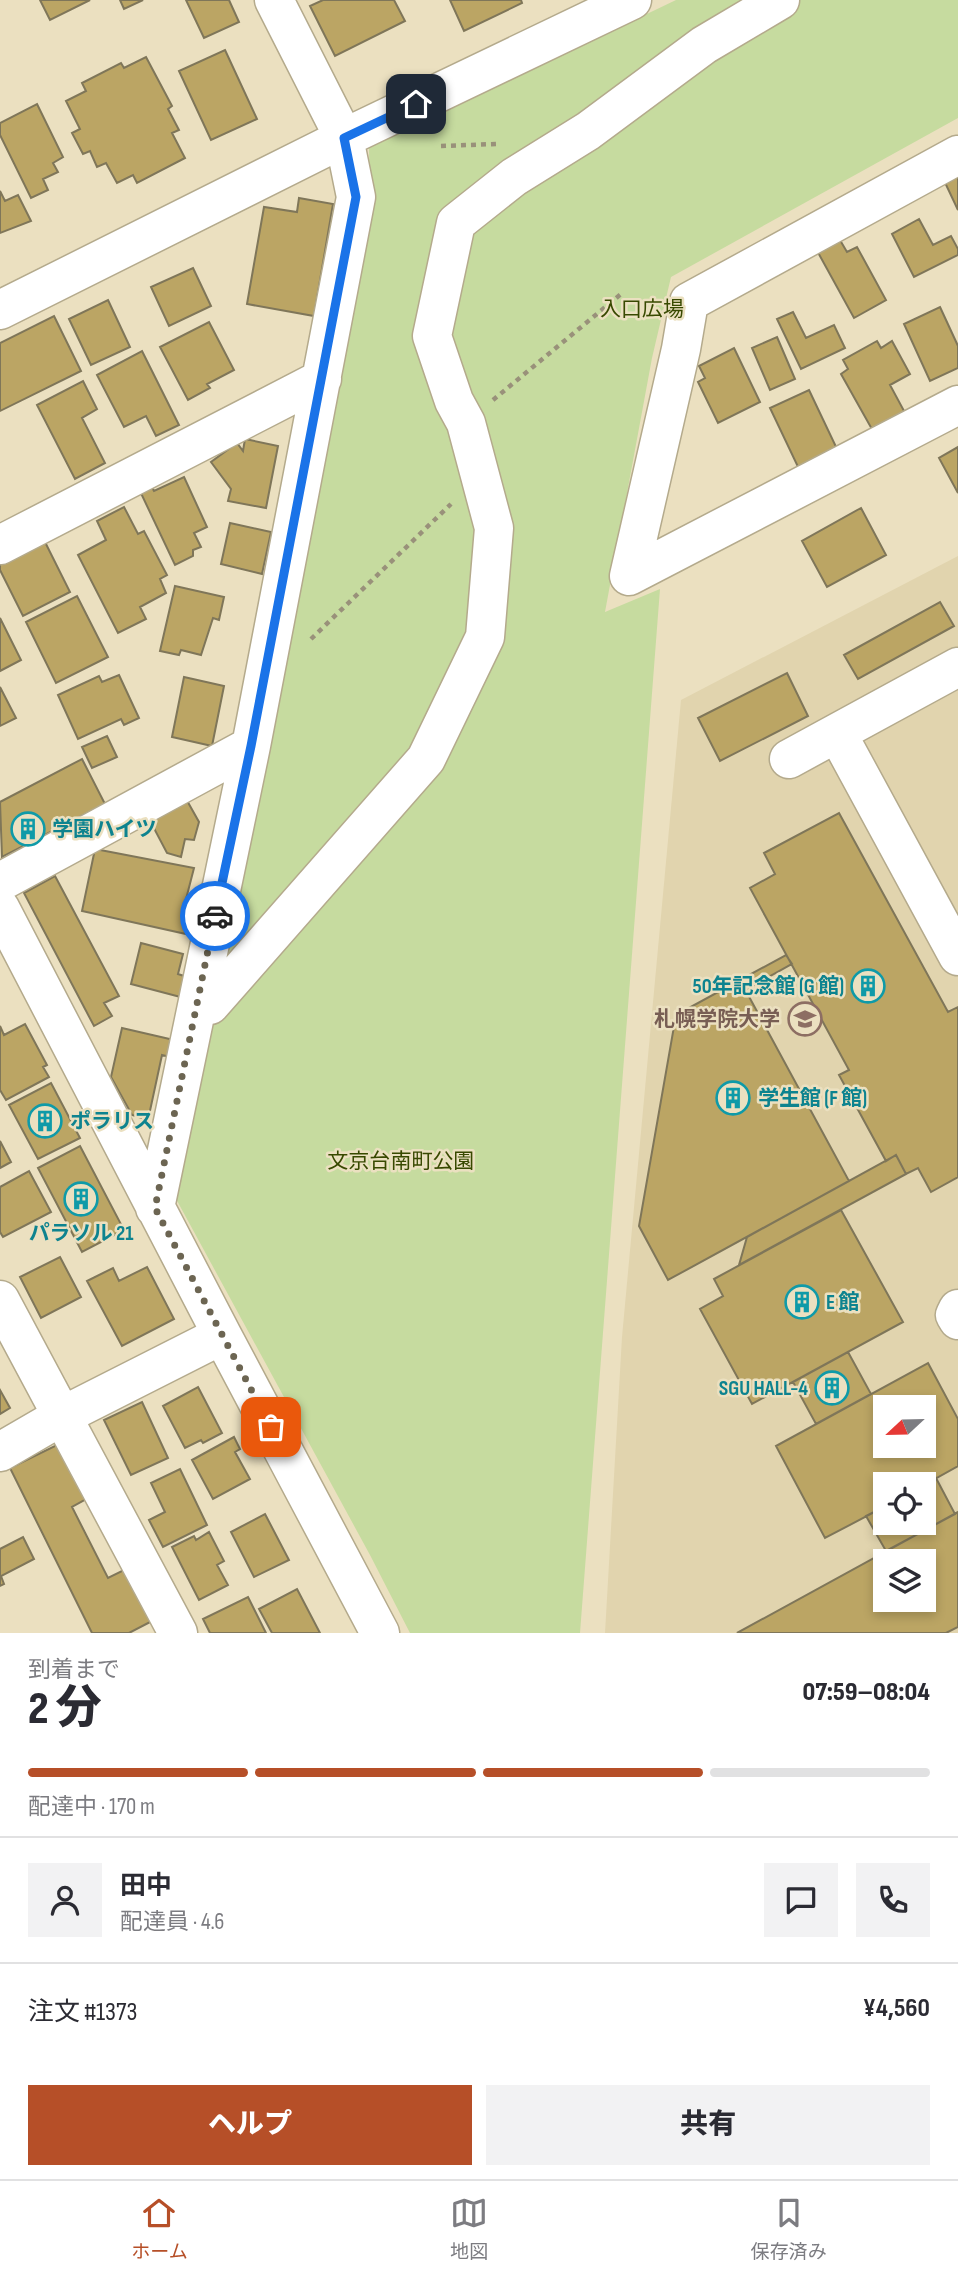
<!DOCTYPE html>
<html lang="ja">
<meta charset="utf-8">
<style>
body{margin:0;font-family:"Sofia Sans Condensed","Noto Sans JP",sans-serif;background:#f2f2f3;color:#2b2b33;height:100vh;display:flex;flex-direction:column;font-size:26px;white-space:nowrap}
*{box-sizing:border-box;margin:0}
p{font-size:23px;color:#7c7c81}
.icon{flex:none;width:38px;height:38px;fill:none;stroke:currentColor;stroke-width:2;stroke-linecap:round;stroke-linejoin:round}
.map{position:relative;height:1633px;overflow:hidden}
.details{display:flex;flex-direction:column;background:#fff;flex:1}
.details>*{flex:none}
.needle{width:46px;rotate:248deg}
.tools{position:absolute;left:873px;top:1395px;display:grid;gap:14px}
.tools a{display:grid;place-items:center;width:63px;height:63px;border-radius:0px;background:#fff;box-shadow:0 4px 10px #0003;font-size:35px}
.pin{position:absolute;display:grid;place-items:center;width:60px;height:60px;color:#fff;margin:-30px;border-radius:14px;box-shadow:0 4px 10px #0006}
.courier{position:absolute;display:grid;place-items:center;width:70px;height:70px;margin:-35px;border:5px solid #1a73e8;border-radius:50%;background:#fff;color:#222;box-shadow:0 2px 9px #0007}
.overview em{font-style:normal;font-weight:800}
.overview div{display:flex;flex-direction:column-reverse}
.overview{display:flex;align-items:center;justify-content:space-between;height:119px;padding:0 28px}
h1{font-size:46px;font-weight:800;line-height:52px}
.bar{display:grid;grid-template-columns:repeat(4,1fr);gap:10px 7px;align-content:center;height:84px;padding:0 28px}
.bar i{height:9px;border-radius:5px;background:#e1e1e2}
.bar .active{background:#b64f28}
.bar p{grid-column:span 4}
.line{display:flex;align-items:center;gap:18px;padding:0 28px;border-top:2px solid #e1e1e2}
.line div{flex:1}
.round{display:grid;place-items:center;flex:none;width:74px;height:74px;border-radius:0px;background:#f2f2f3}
.button{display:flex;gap:14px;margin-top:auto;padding:14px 28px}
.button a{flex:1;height:80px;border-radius:0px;background:#b64f28;color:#fff;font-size:28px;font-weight:800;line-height:80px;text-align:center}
.button a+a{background:#f2f2f3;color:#2b2b33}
.menu{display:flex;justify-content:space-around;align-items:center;height:98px;border-top:2px solid #e1e1e2;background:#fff;font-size:19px;color:#7c7c81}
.menu a{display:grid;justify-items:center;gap:4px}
.menu .active{color:#b64f28}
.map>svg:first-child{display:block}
</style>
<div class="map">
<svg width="958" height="1633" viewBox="0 0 958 1633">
<rect width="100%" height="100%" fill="#ebe0c0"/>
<!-- built -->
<path fill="#e1d4ae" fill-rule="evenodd" d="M 958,556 L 958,1633 L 605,1633 L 622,1337 L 681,700 ZM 886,1407 L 924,1407 L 924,1446 L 886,1446 ZM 886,1484 L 924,1484 L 924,1522 L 886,1522 ZM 886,1561 L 924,1561 L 924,1600 L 886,1600 Z"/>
<!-- green -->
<path fill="#c6db9f" d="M 676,0 L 958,0 L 958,118 L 671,277 L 652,358 L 605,612 L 660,589 L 580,1633 L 410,1633 L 370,1555 L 175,1197 L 370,201 L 369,147 Z"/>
<!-- building -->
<path fill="#bba564" stroke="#7f7659" stroke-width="2" fill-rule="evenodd" d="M 40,0 L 90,0 L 50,20 Z
M 120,0 L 143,0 L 124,9 Z
M 186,0 L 229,0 L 239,22 L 204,38 Z
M 323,0 L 394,0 L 405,21 L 335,56 L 310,6 Z
M 450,0 L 521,0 L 522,3 L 464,31 Z
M 225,50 L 257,119 L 211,140 L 179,71 Z
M 146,57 L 172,106 L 168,109 L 179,130 L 172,133 L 185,158 L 137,183 L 133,175 L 117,183 L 106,163 L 97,167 L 90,151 L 83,154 L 72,133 L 80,129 L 66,101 L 86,91 L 82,83 L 121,63 L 124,68 Z
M 37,104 L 63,157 L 53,163 L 58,172 L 43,179 L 48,190 L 31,198 L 0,135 L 0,123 Z
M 958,163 L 958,210 L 940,172 Z
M 0,191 L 5,201 L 18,195 L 31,221 L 0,233 Z
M 299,198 L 333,204 L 314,316 L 247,304 L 264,207 L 297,212 Z
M 919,219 L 933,245 L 951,236 L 958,249 L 958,255 L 914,277 L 892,234 Z
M 837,235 L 847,252 L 857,247 L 886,300 L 854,318 L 815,247 Z
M 193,268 L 211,306 L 169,326 L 151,287 Z
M 108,300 L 130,347 L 91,365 L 69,319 Z
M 940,307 L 958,346 L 958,368 L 930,381 L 904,324 Z
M 793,312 L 806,338 L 834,325 L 845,348 L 801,369 L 777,319 Z
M 54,316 L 81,371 L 0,411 L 0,343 Z
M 209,322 L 234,370 L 207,384 L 210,388 L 188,400 L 160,347 Z
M 777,337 L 795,379 L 770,390 L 752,348 Z
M 877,341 L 881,348 L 892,341 L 910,374 L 890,385 L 910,422 L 878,440 L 841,374 L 848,369 L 843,360 Z
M 734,348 L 760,402 L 718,423 L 698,382 L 705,378 L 699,366 Z
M 142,351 L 179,425 L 156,436 L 146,416 L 124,427 L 97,375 Z
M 83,381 L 97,409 L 82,418 L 105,463 L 75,479 L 37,405 Z
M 809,390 L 838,451 L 799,469 L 770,408 Z
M 245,439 L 278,446 L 266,508 L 228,501 L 231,489 L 211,462 L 237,443 L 243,451 Z
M 958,447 L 958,493 L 939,458 Z
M 184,477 L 207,527 L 194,533 L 201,547 L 193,550 L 193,556 L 175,565 L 139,489 L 150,484 L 154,491 Z
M 124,507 L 138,534 L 144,531 L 167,575 L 160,579 L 166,593 L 140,607 L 146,619 L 118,633 L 78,555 L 106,540 L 97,521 Z
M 861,508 L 886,555 L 827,587 L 802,541 Z
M 230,523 L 271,532 L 262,574 L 221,564 Z
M 41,534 L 70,592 L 23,616 L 0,570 L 0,554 Z
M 175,586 L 224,597 L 219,620 L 213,618 L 201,655 L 181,650 L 179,655 L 160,651 Z
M 77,596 L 108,657 L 56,683 L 26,622 Z
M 940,602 L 954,626 L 858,679 L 844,655 Z
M 0,618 L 21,660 L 0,671 Z
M 787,673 L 808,716 L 720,761 L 698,718 Z
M 119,675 L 139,718 L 124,725 L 121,719 L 78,739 L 58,695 L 99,676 L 102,682 Z
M 184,677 L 224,686 L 212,746 L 172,737 Z
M 0,687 L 16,718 L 0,726 Z
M 107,736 L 117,757 L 92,768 L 82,747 Z
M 82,759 L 105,804 L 2,857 L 0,802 Z
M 185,797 L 199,822 L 194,840 L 185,839 L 181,857 L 167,853 L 148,817 Z
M 839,813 L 948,1012 L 958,1007 L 958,1177 L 931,1192 L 918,1168 L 906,1174 L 896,1155 L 886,1161 L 839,1075 L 849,1070 L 750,888 L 775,874 L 764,853 Z
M 95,849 L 194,868 L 185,903 L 203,907 L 195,936 L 82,911 Z
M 55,876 L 119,996 L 104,1003 L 112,1016 L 94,1026 L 24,893 Z
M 141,943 L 183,954 L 178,974 L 193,979 L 188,999 L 131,984 Z
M 786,955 L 792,964 L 745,990 L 740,980 Z
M 740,980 L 849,1181 L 668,1280 L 639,1226 L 676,1015 Z
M 25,1024 L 47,1065 L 43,1067 L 49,1077 L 6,1100 L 0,1090 L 0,1026 L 4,1035 Z
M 122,1028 L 174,1040 L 170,1057 L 162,1055 L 148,1120 L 132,1115 L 111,1077 Z
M 51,1083 L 80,1138 L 38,1159 L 9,1105 Z
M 0,1141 L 11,1162 L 0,1168 Z
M 80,1146 L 124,1230 L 82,1252 L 38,1168 Z
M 896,1155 L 906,1174 L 739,1265 L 747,1237 Z
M 29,1171 L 51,1212 L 3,1237 L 0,1232 L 0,1187 Z
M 841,1210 L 903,1322 L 752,1404 L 700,1309 L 723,1296 L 714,1279 Z
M 60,1257 L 81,1297 L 41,1318 L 20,1277 Z
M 147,1267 L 174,1319 L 122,1346 L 87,1281 L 113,1268 L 119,1281 Z
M 848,1352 L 871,1394 L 816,1424 L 793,1382 Z
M 928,1363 L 958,1419 L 958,1466 L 924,1485 L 886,1484 L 886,1506 L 825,1538 L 776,1446 ZM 886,1407 L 924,1407 L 924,1446 L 886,1446 Z
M 198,1387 L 222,1433 L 203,1443 L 201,1440 L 185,1448 L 163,1406 Z
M 0,1390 L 10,1408 L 0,1414 Z
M 142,1402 L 168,1458 L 131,1475 L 104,1420 Z
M 234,1437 L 240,1449 L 235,1452 L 250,1479 L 213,1499 L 192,1460 Z
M 61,1443 L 88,1498 L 72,1507 L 108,1578 L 128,1568 L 154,1620 L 129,1633 L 92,1633 L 10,1468 Z
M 180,1469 L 207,1525 L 163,1547 L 149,1520 L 165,1512 L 151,1483 Z
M 936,1478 L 955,1514 L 886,1551 L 866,1516 L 886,1506 L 886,1522 L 924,1522 L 924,1485 Z
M 958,1512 L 958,1627 L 946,1633 L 737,1633 ZM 886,1561 L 924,1561 L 924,1600 L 886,1600 Z
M 265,1514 L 289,1560 L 254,1577 L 231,1532 Z
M 209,1532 L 224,1561 L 217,1565 L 228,1585 L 199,1600 L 172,1547 L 194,1536 L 196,1540 Z
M 23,1537 L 34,1559 L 1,1576 L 4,1584 L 0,1586 L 0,1549 Z
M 297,1589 L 320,1633 L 272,1633 L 259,1609 Z
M 248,1597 L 266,1633 L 210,1633 L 203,1619 Z"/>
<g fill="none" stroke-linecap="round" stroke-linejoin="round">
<defs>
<path id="minor" d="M 958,155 L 689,302 L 681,349 L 629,576 L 958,405
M 0,310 L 344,138 L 632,0
M 0,545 L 322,379
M 837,733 L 958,956
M 789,759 L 958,667
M 0,882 L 251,746
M 0,908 L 222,1335 L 380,1633
M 210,1005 L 426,759 L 485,637 L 494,528 L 466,423 L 454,401 L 432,336 L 456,223 L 514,177 L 588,131 L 704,45 L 780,0
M 155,1208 L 251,746 L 356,197 L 344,138 L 274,0
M 0,1300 L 178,1633
M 958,1309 L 955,1315 L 958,1320
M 0,1452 L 62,1416 L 222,1335"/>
</defs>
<!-- minor casing -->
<use href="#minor" stroke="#b4aa8c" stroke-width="41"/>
<!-- path -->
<path stroke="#99917a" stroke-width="4.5" stroke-dasharray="5 5" stroke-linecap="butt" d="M 441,146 L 496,144
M 493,400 L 621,294
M 311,639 L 451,504"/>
<!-- minor -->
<use href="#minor" stroke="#fff" stroke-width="38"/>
</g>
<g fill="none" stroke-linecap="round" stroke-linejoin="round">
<!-- done -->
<path stroke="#6c6552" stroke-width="7" stroke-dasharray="0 12.6" d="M 215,916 L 155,1208 L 271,1427"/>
<!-- route -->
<path stroke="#1a73e8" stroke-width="9" d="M 215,916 L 251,746 L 356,197 L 344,138 L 416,104"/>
</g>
<!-- icons -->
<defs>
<symbol id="building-ring" viewBox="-11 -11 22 22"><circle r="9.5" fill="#ebe0c0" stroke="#0f9aa8" stroke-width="1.5"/><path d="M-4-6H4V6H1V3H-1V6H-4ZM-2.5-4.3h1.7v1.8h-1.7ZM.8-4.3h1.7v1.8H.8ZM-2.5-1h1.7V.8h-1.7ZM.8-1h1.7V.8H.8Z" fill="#0f9aa8"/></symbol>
<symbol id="university-ring" viewBox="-11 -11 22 22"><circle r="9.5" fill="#ebe0c0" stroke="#8d6e63" stroke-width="1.5"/><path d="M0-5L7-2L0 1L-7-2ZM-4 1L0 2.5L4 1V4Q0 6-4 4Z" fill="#8d6e63"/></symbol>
</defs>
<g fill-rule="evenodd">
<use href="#building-ring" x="9" y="810" width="38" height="38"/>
<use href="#building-ring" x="849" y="967" width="38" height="38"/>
<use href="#university-ring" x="786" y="1000" width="38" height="38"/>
<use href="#building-ring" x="714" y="1079" width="38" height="38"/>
<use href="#building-ring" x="26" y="1102" width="38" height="38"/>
<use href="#building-ring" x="62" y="1180" width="38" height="38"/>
<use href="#building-ring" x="783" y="1283" width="38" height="38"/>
<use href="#building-ring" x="813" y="1369" width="38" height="38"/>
</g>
<g text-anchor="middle" stroke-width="5" stroke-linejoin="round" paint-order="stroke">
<!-- park labels -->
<g font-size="21" fill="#384900" stroke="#ebe0c0">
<text x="642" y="316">入口広場</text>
<text x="401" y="1168">文京台南町公園</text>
</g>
<!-- culture labels -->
<g font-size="21" font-weight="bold" fill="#0d838f" stroke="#ebe0c0" text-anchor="start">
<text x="52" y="836">学園ハイツ</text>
<text x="844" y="993" text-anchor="end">50年記念館 (G 館)</text>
<text x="758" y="1105">学生館 (F 館)</text>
<text x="70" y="1128">ポラリス</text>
<text x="81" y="1240" text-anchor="middle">パラソル 21</text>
<text x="826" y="1309">E 館</text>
<text x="808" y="1395" text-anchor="end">SGU HALL-4</text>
</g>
<!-- education labels -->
<g font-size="21" font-weight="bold" fill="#785e54" stroke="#ebe0c0" text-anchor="end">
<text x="780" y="1026">札幌学院大学</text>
</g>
</g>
</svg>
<div class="tools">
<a><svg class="needle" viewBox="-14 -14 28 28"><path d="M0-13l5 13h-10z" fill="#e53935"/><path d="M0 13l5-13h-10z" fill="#7c7c81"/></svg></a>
<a><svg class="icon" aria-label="locate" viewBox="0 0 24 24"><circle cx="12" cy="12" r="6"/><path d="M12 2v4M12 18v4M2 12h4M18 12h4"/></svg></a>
<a><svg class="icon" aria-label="layers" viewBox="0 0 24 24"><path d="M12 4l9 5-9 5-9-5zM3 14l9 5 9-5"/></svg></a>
</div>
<div class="pin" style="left:271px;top:1427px;background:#ea580c"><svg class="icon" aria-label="bag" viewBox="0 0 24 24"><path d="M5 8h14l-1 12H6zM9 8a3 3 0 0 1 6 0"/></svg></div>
<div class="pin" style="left:416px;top:104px;background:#1f2937"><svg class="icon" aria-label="home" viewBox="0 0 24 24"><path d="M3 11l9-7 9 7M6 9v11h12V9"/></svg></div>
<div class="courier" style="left:215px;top:916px"><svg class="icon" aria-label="car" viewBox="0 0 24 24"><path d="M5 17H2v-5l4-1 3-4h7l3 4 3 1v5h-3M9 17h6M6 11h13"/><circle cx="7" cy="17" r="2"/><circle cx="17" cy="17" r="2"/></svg></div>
</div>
<section class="details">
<div class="overview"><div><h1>2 分</h1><p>到着まで</p></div><em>07:59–08:04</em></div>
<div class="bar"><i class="active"></i><i class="active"></i><i class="active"></i><i></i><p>配達中 · 170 m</p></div>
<div class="line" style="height:126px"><a class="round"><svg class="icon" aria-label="person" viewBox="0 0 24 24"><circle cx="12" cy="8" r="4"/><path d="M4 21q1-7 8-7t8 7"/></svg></a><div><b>田中</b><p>配達員 · 4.6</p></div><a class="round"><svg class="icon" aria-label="chat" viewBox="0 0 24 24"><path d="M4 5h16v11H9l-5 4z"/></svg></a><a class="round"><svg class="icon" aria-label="phone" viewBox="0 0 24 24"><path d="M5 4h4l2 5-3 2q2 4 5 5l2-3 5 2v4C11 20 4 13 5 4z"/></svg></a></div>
<div class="line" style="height:91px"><div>注文 #1373</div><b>¥4,560</b></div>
<div class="button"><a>ヘルプ</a><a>共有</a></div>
</section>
<nav class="menu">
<a class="active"><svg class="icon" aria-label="home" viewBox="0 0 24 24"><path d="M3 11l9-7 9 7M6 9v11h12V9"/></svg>ホーム</a>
<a><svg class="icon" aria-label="map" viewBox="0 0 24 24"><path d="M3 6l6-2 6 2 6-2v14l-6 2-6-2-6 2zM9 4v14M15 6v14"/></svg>地図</a>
<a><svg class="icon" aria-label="saved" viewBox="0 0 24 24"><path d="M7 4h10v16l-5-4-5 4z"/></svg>保存済み</a>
</nav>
